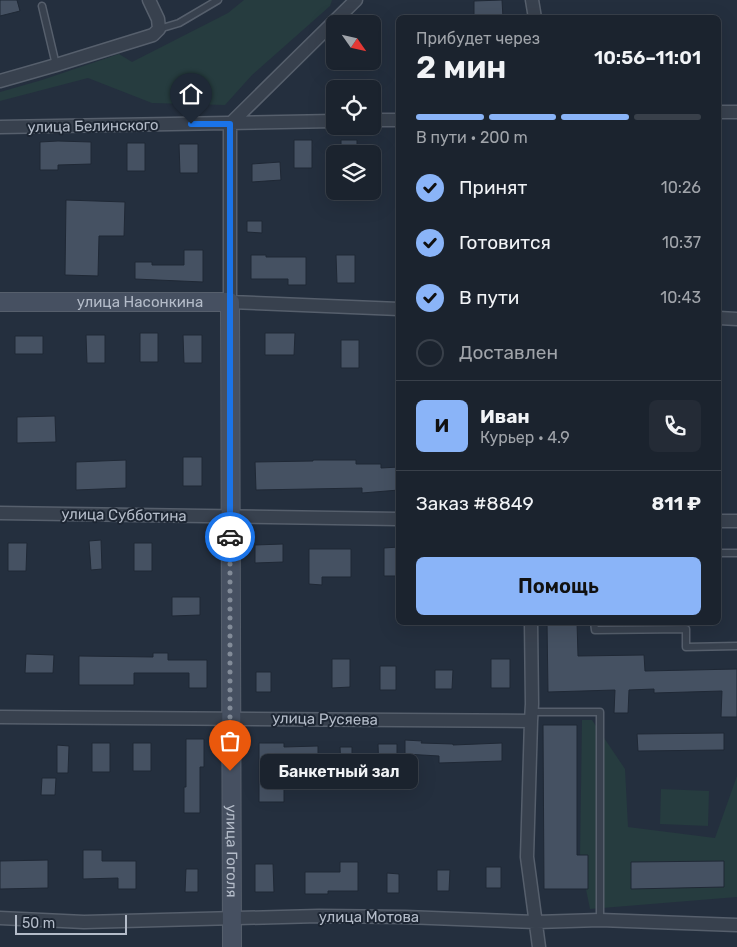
<!DOCTYPE html>
<html lang="ru">
<meta charset="utf-8">
<style>
body{margin:0;font-family:Rubik,sans-serif;background:#242b36;color:#f1f3f6;height:100vh;display:flex;flex-direction:column;font-size:19px;white-space:nowrap}
*{box-sizing:border-box;margin:0}
p{font-size:16px;color:#a0a4aa}
.icon{flex:none;width:28px;height:28px;fill:none;stroke:currentColor;stroke-width:2;stroke-linecap:round;stroke-linejoin:round}
.map{position:relative;flex:1;overflow:hidden}
.details{position:absolute;left:396px;top:15px;width:325px;height:610px;display:flex;flex-direction:column;background:#1b232e;border-radius:8px;box-shadow:0 5px 20px #0002,0 0 0 1px #39404a}
.details>*{flex:none}
.needle{width:32px;rotate:124deg}
.buttons{position:absolute;left:326px;top:15px;display:grid;gap:10px}
.buttons a{display:grid;place-items:center;width:55px;height:55px;border-radius:8px;background:#1b232e;box-shadow:0 5px 20px #0002,0 0 0 1px #39404a;font-size:25px}
.scale{position:absolute;left:15px;bottom:12px;width:112px;box-sizing:border-box;padding-left:5px;border:2px solid #b4bcc9;border-top:0;font-size:14px;line-height:18px;white-space:nowrap;color:#b4bcc9;-webkit-text-stroke:4px #1d2633;paint-order:stroke}
.pin{position:absolute;display:grid;place-items:center;width:42px;height:42px;color:#fff;margin:-51px -21px;border-radius:50% 50% 50% 0;rotate:-45deg;box-shadow:0 0 5px #0007}
.pin .icon{rotate:45deg}
.courier{position:absolute;display:grid;place-items:center;width:50px;height:50px;margin:-25px;border:4px solid #1a73e8;border-radius:50%;background:#fff;color:#222;box-shadow:0 1px 6px #0007}
.bubble{position:absolute;height:35px;border-radius:8px;background:#1b232e;box-shadow:0 5px 20px #0002,0 0 0 1px #39404a;font-size:16px;font-weight:600;line-height:35px;text-align:center}
.summary em{font-style:normal;font-weight:600}
.summary div{display:flex;flex-direction:column-reverse}
.summary{display:flex;align-items:center;justify-content:space-between;height:85px;padding:0 20px}
h1{font-size:32px;font-weight:600;line-height:38px}
.bar{display:grid;grid-template-columns:repeat(4,1fr);gap:8px 5px;align-content:center;height:60px;padding:0 20px}
.bar i{height:6px;border-radius:4px;background:#39404a}
.bar .on{background:#8ab4f8}
.bar p{grid-column:span 4}
.line{display:flex;align-items:center;gap:12px;padding:0 20px;border-top:1px solid #39404a}
.line div{flex:1}
.round{display:grid;place-items:center;flex:none;width:52px;height:52px;border-radius:8px;background:#242b36}
ol{padding:0 20px;list-style:none}
li{display:flex;align-items:center;gap:15px;height:55px}
li p{margin-inline-start:auto}
li .icon{padding:5px;border-radius:50%;background:#8ab4f8;color:#111;stroke-width:4}
li:last-child{color:#a0a4aa}
li i{width:28px;height:28px;border:2px solid #39404a;border-radius:50%}
.button{display:flex;gap:10px;margin-top:auto;padding:10px 20px}
.button a{flex:1;height:58px;border-radius:8px;background:#8ab4f8;color:#111;font-size:20px;font-weight:600;line-height:58px;text-align:center}
.map>svg:first-child{display:block}
</style>
<div class="map">
<svg width="737" height="947" viewBox="0 0 737 947">
<rect width="100%" height="100%" fill="#242f3e"/>
<!-- green -->
<path fill="#263c3f" d="M 244,0 L 332,0 L 330,6 L 252,75 L 225,105 L 152,103 L 88,78 L 0,101 L 0,92 L 42,80 L 119,54 L 132,62 L 228,13 Z
M 582,720 L 592,720 L 625,769 L 628,827 L 715,838 L 737,776 L 737,897 L 590,909 L 580,860 Z
M 661,789 L 709,791 L 708,826 L 660,824 Z"/>
<!-- building -->
<path fill="#455162" stroke="#1f2835" d="M 0,0 L 17,0 L 20,11 L 0,16 Z
M 502,0 L 503,18 L 474,18 L 474,1 Z
M 294,140 L 312,140 L 312,168 L 294,168 Z
M 341,140 L 357,140 L 357,154 L 341,154 Z
M 58,141 L 91,142 L 91,164 L 58,165 L 58,170 L 40,170 L 40,142 Z
M 127,143 L 145,143 L 145,171 L 127,171 Z
M 179,144 L 198,144 L 198,173 L 180,173 Z
M 280,162 L 281,180 L 252,182 L 252,164 Z
M 66,200 L 125,202 L 124,236 L 99,236 L 98,276 L 65,275 Z
M 247,221 L 262,221 L 262,233 L 247,232 Z
M 184,250 L 203,250 L 203,282 L 135,279 L 135,262 L 152,262 L 152,265 L 184,265 Z
M 251,255 L 266,255 L 266,257 L 306,257 L 306,285 L 288,285 L 288,279 L 251,279 Z
M 336,255 L 355,255 L 355,283 L 337,283 Z
M 140,333 L 158,333 L 158,362 L 140,362 Z
M 265,333 L 295,333 L 294,355 L 265,355 Z
M 86,335 L 105,335 L 105,363 L 87,363 Z
M 183,335 L 202,335 L 202,363 L 184,363 Z
M 15,336 L 43,336 L 43,354 L 15,354 Z
M 341,340 L 359,340 L 359,368 L 341,368 Z
M 55,416 L 56,442 L 17,443 L 17,417 Z
M 183,457 L 202,457 L 202,486 L 183,486 Z
M 126,460 L 126,488 L 76,490 L 76,462 Z
M 313,460 L 356,460 L 356,464 L 381,464 L 381,468 L 399,467 L 399,490 L 362,493 L 362,488 L 256,490 L 255,462 L 313,461 Z
M 101,540 L 102,569 L 91,570 L 89,541 Z
M 8,543 L 27,543 L 26,571 L 8,571 Z
M 134,543 L 152,543 L 152,571 L 134,571 Z
M 283,544 L 283,562 L 255,563 L 255,545 Z
M 399,547 L 399,576 L 384,576 L 384,548 Z
M 309,549 L 351,549 L 351,577 L 322,577 L 322,585 L 309,584 Z
M 172,597 L 200,597 L 200,615 L 172,616 Z
M 547,622 L 577,622 L 578,656 L 644,655 L 645,671 L 737,669 L 737,717 L 721,717 L 722,691 L 654,693 L 654,689 L 629,690 L 628,713 L 614,713 L 615,690 L 548,692 Z
M 153,653 L 168,653 L 168,660 L 207,660 L 207,688 L 189,688 L 189,673 L 134,673 L 134,685 L 79,685 L 79,656 L 153,657 Z
M 26,654 L 54,655 L 53,673 L 25,673 Z
M 332,659 L 350,659 L 350,687 L 332,688 Z
M 491,659 L 510,659 L 510,688 L 491,688 Z
M 380,666 L 396,666 L 396,690 L 380,690 Z
M 435,670 L 453,670 L 452,689 L 435,689 Z
M 256,672 L 271,672 L 271,692 L 256,692 Z
M 543,725 L 577,725 L 577,855 L 588,855 L 588,889 L 544,889 Z
M 724,733 L 724,750 L 638,751 L 637,734 Z
M 186,739 L 204,739 L 204,767 L 200,767 L 200,813 L 184,813 L 184,787 L 186,787 Z
M 405,740 L 422,741 L 421,743 L 453,744 L 453,745 L 502,743 L 502,761 L 439,763 L 439,756 L 405,754 Z
M 92,743 L 110,743 L 110,772 L 92,772 Z
M 133,743 L 151,743 L 151,771 L 133,771 Z
M 259,743 L 284,743 L 284,747 L 318,746 L 318,766 L 284,766 L 284,802 L 259,802 Z
M 378,744 L 397,744 L 397,773 L 379,773 Z
M 57,745 L 69,746 L 68,773 L 57,773 Z
M 340,747 L 352,747 L 352,768 L 341,768 Z
M 42,778 L 56,778 L 55,795 L 41,795 Z
M 83,850 L 102,850 L 102,861 L 136,861 L 136,889 L 118,889 L 118,878 L 83,879 Z
M 48,860 L 48,888 L 0,889 L 0,861 Z
M 724,861 L 724,887 L 631,889 L 631,862 Z
M 340,862 L 358,862 L 358,891 L 328,891 L 328,894 L 305,894 L 305,872 L 340,872 Z
M 255,864 L 273,864 L 274,892 L 255,892 Z
M 486,867 L 501,867 L 501,888 L 486,888 Z
M 186,869 L 198,869 L 198,892 L 185,892 Z
M 437,870 L 450,870 L 449,891 L 437,891 Z
M 387,873 L 399,874 L 399,893 L 387,893 Z"/>
<g fill="none" stroke-linecap="round" stroke-linejoin="round">
<defs>
<path id="lane" d="M 42,6 L 56,65
M 159,29 L 179,23 L 218,0
M 719,553 L 737,553
M 594,622 L 595,630 L 686,629 L 686,647 L 737,646
M 531,712 L 600,712 L 600,920"/>
<path id="street" d="M 356,0 L 230,124 L 230,302 L 399,309
M 532,0 L 535,18
M 0,81 L 56,65 L 153,35 L 159,29 L 158,19 L 149,0
M 719,112 L 737,112
M 372,120 L 399,120
M 0,127 L 335,121
M 719,318 L 737,319
M 0,513 L 399,519
M 719,521 L 737,521
M 531,622 L 532,704 L 531,721 L 527,857 L 539,947
M 0,717 L 531,721
M 0,918 L 84,922 L 319,916 L 405,917 L 536,922 L 600,920 L 737,925"/>
<g id="secondary">
<path id="s1" d="M 0,302 L 230,302 L 232,947"/>
</g>
</defs>
<!-- lane casing -->
<use href="#lane" stroke="#565f6c" stroke-width="9"/>
<!-- street casing -->
<use href="#street" stroke="#565f6c" stroke-width="15"/>
<!-- secondary casing -->
<use href="#secondary" stroke="#565f6c" stroke-width="20"/>
<!-- lane -->
<use href="#lane" stroke="#38414e" stroke-width="6"/>
<!-- street -->
<use href="#street" stroke="#38414e" stroke-width="12"/>
<!-- secondary -->
<use href="#secondary" stroke="#465061" stroke-width="18"/>
</g>
<g fill="none" stroke-linecap="round" stroke-linejoin="round">
<!-- done -->
<path stroke="#828b98" stroke-width="5" stroke-dasharray="0 9" d="M 230,537 L 230,771"/>
<!-- route -->
<path stroke="#1a73e8" stroke-width="6" d="M 191,124 L 230,124 L 230,537"/>
</g>
<g text-anchor="middle" stroke-width="4" stroke-linejoin="round" paint-order="stroke">
<!-- street labels -->
<g font-size="15" fill="#b4bcc9" stroke="#1d2633">
<text transform="translate(93 126) rotate(-1)" y="5">улица Белинского</text>
<text dy="5" stroke="none"><textPath href="#s1" startOffset="140">улица Насонкина</textPath></text>
<text transform="translate(124 515) rotate(1)" y="5">улица Субботина</text>
<text transform="translate(325 719) rotate(1)" y="5">улица Русяева</text>
<text dy="5" stroke="none"><textPath href="#s1" startOffset="779">улица Гоголя</textPath></text>
<text x="369" y="922">улица Мотова</text>
</g>
</g>
</svg>
<div class="buttons">
<a><svg class="needle" viewBox="-14 -14 28 28"><path d="M0-13l5 13h-10z" fill="#e53935"/><path d="M0 13l5-13h-10z" fill="#a0a4aa"/></svg></a>
<a><svg class="icon" aria-label="locate" viewBox="0 0 24 24"><circle cx="12" cy="12" r="6"/><path d="M12 2v4M12 18v4M2 12h4M18 12h4"/></svg></a>
<a><svg class="icon" aria-label="layers" viewBox="0 0 24 24"><path d="M12 4l9 5-9 5-9-5zM3 14l9 5 9-5"/></svg></a>
</div>
<div class="scale">50 m</div>
<div class="pin" style="left:230px;top:771px;background:#ea580c"><svg class="icon" aria-label="bag" viewBox="0 0 24 24"><path d="M5 8h14l-1 12H6zM9 8a3 3 0 0 1 6 0"/></svg></div>
<div class="pin" style="left:191px;top:124px;background:#1f2937"><svg class="icon" aria-label="home" viewBox="0 0 24 24"><path d="M3 11l9-7 9 7M6 9v11h12V9"/></svg></div>
<div class="courier" style="left:230px;top:537px"><svg class="icon" aria-label="car" viewBox="0 0 24 24"><path d="M5 17H2v-5l4-1 3-4h7l3 4 3 1v5h-3M9 17h6M6 11h13"/><circle cx="7" cy="17" r="2"/><circle cx="17" cy="17" r="2"/></svg></div>
<div class="bubble" style="left:260px;top:754px;width:158px">Банкетный зал</div>
<section class="details">
<div class="summary"><div><h1>2 мин</h1><p>Прибудет через</p></div><em>10:56–11:01</em></div>
<div class="bar"><i class="on"></i><i class="on"></i><i class="on"></i><i></i><p>В пути · 200 m</p></div>
<ol>
<li><svg class="icon" aria-label="check" viewBox="0 0 24 24"><path d="M5 12l5 5 9-10"/></svg>Принят<p>10:26</p></li>
<li><svg class="icon" aria-label="check" viewBox="0 0 24 24"><path d="M5 12l5 5 9-10"/></svg>Готовится<p>10:37</p></li>
<li><svg class="icon" aria-label="check" viewBox="0 0 24 24"><path d="M5 12l5 5 9-10"/></svg>В пути<p>10:43</p></li>
<li><i></i>Доставлен</li>
</ol>
<div class="line" style="height:90px"><b class="round" style="background:#8ab4f8;color:#111">И</b><div><b>Иван</b><p>Курьер · 4.9</p></div><a class="round"><svg class="icon" aria-label="phone" viewBox="0 0 24 24"><path d="M5 4h4l2 5-3 2q2 4 5 5l2-3 5 2v4C11 20 4 13 5 4z"/></svg></a></div>
<div class="line" style="height:65px"><div>Заказ #8849</div><b>811 ₽</b></div>
<div class="button"><a>Помощь</a></div>
</section>
</div>
